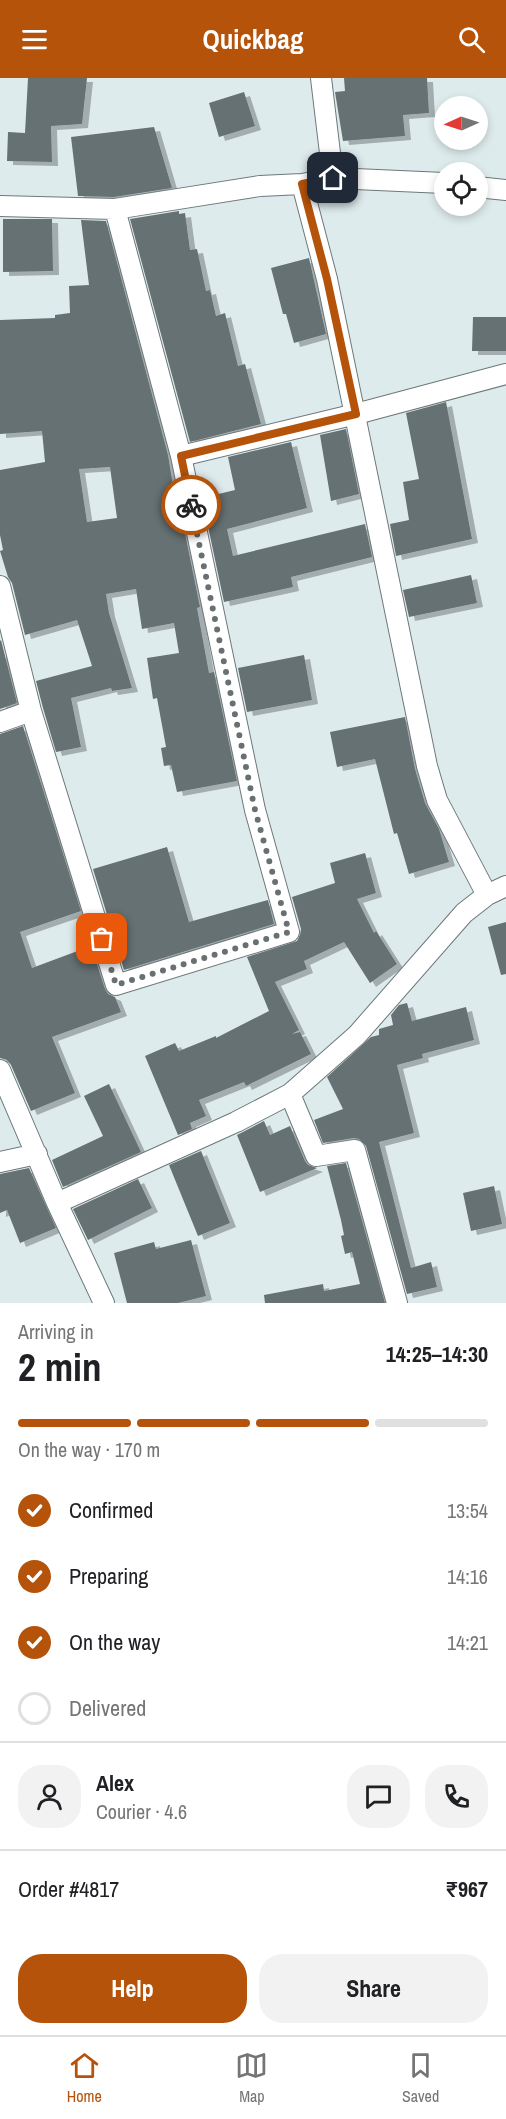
<!DOCTYPE html>
<meta charset="utf-8">
<style>
body{margin:0;font-family:"Archivo Narrow",sans-serif;background:#f2f2f2;color:#202124;height:100vh;display:flex;flex-direction:column;font-size:22px;white-space:nowrap}
*{box-sizing:border-box;margin:0}
p{font-size:20px;color:#757577}
.icon{flex:none;width:33px;height:33px;fill:none;stroke:currentColor;stroke-width:2;stroke-linecap:round;stroke-linejoin:round}
.map{position:relative;height:1225px;overflow:hidden}
.panel{display:flex;flex-direction:column;background:#fff;flex:1}
.panel>*{flex:none}
.needle{width:39px;rotate:267deg}
.tools{position:absolute;left:434px;top:18px;display:grid;gap:12px}
.tools a{display:grid;place-items:center;width:54px;height:54px;border-radius:50%;background:#fff;box-shadow:0 3px 9px #0003;font-size:30px}
.pin{position:absolute;display:grid;place-items:center;width:51px;height:51px;color:#fff;margin:-26px;border-radius:12px;box-shadow:0 3px 9px #0006}
.courier{position:absolute;display:grid;place-items:center;width:60px;height:60px;margin:-30px;border:4px solid #b45309;border-radius:50%;background:#fff;color:#222;box-shadow:0 2px 8px #0007}
.headline em{font-style:normal;font-weight:700}
.headline div{display:flex;flex-direction:column-reverse}
.headline{display:flex;align-items:center;justify-content:space-between;height:102px;padding:0 18px}
h1{font-size:39px;font-weight:700;line-height:45px}
.bar{display:grid;grid-template-columns:repeat(4,1fr);gap:9px 6px;align-content:center;height:72px;padding:0 18px}
.bar i{height:8px;border-radius:4px;background:#e0e0e0}
.bar .current{background:#b45309}
.bar p{grid-column:span 4}
.line{display:flex;align-items:center;gap:15px;padding:0 18px;border-top:2px solid #e0e0e0}
.line div{flex:1}
.round{display:grid;place-items:center;flex:none;width:63px;height:63px;border-radius:24px;background:#f2f2f2}
ol{padding:0 18px;list-style:none}
li{display:flex;align-items:center;gap:18px;height:66px}
li p{margin-inline-start:auto}
li .icon{padding:6px;border-radius:50%;background:#b45309;color:#fff;stroke-width:4}
li:last-child{color:#757577}
li i{width:33px;height:33px;border:3px solid #e0e0e0;border-radius:50%}
.primary-button{display:flex;gap:12px;margin-top:auto;padding:12px 18px}
.primary-button a{flex:1;height:69px;border-radius:24px;background:#b45309;color:#fff;font-size:24px;font-weight:700;line-height:69px;text-align:center}
.primary-button a+a{background:#f2f2f2;color:#202124}
header{display:flex;justify-content:space-between;align-items:center;height:78px;padding:0 18px;background:#b45309;color:#fff;font-size:27px;font-weight:700}
.tabs{display:flex;justify-content:space-around;align-items:center;height:84px;border-top:2px solid #e0e0e0;background:#fff;font-size:16px;color:#757577}
.tabs a{display:grid;justify-items:center;gap:3px}
.tabs .current{color:#b45309}
.map>svg:first-child{display:block}
</style>
<header><svg class="icon" aria-label="menu" viewBox="0 0 24 24"><path d="M4 6h16M4 12h16M4 18h16"/></svg>Quickbag<svg class="icon" aria-label="search" viewBox="0 0 24 24"><circle cx="10" cy="10" r="6"/><path d="M15 15l6 6"/></svg></header>
<div class="map">
<svg width="506" height="1225" viewBox="0 0 506 1225">
<defs>
<filter id="shadow"><feDropShadow dx="6" dy="4" stdDeviation="0" flood-color="#0004"/></filter>
</defs>
<rect width="100%" height="100%" fill="#deebed"/>
<!-- building -->
<path fill="#657173" fill-rule="evenodd" filter="url(#shadow)" d="M 28,0 L 87,0 L 82,46 L 51,48 L 52,84 L 7,83 L 8,54 L 25,55 Z
M 344,0 L 427,0 L 429,35 L 403,37 L 405,58 L 343,63 L 335,14 L 345,13 Z
M 244,14 L 255,48 L 219,59 L 209,25 Z
M 154,49 L 172,110 L 114,119 L 78,118 L 71,59 Z
M 179,133 L 179,136 L 185,135 L 190,172 L 197,171 L 206,213 L 210,212 L 216,238 L 225,235 L 238,288 L 245,286 L 261,346 L 190,364 L 130,141 Z
M 3,141 L 52,141 L 53,193 L 3,194 Z
M 81,142 L 106,143 L 168,377 L 176,426 L 179,426 L 200,529 L 197,530 L 209,595 L 214,594 L 237,703 L 177,714 L 171,687 L 164,688 L 161,670 L 166,669 L 157,620 L 153,621 L 147,580 L 179,575 L 174,545 L 142,551 L 136,511 L 106,516 L 109,535 L 132,610 L 112,613 L 111,610 L 71,620 L 81,669 L 56,674 L 43,630 L 36,603 L 92,588 L 77,542 L 25,557 L 12,505 L 8,499 L 0,473 L 3,472 L 0,457 L 0,392 L 45,384 L 42,353 L 0,356 L 0,242 L 55,240 L 55,237 L 70,235 L 69,208 L 89,207 ZM 110,389 L 117,440 L 87,444 L 79,391 Z
M 309,180 L 326,256 L 294,265 L 286,236 L 283,236 L 271,190 Z
M 473,239 L 506,239 L 506,273 L 472,273 Z
M 446,324 L 472,461 L 396,478 L 390,446 L 409,442 L 403,404 L 419,401 L 406,335 Z
M 346,351 L 359,416 L 331,423 L 320,357 Z
M 291,364 L 307,430 L 227,451 L 233,478 L 365,446 L 372,479 L 291,499 L 293,509 L 224,524 L 202,420 L 235,412 L 228,379 Z
M 471,497 L 477,525 L 409,539 L 403,512 Z
M 1,562 L 17,625 L 0,631 L 0,563 Z
M 304,577 L 312,622 L 247,634 L 238,590 Z
M 405,639 L 415,691 L 425,725 L 439,751 L 449,784 L 409,796 L 397,755 L 394,756 L 375,681 L 337,689 L 330,654 Z
M 23,648 L 81,833 L 20,854 L 32,890 L 91,868 L 105,911 L 108,916 L 115,919 L 121,934 L 52,959 L 75,1015 L 31,1033 L 11,987 L 7,982 L 0,980 L 0,656 Z
M 167,769 L 189,844 L 268,822 L 274,846 L 124,892 L 93,791 Z
M 365,775 L 376,815 L 357,821 L 374,855 L 376,853 L 397,886 L 370,905 L 344,864 L 304,883 L 307,891 L 275,904 L 299,952 L 292,956 L 300,954 L 311,976 L 246,1008 L 244,1004 L 199,1022 L 206,1038 L 190,1045 L 192,1051 L 178,1057 L 145,978 L 175,965 L 179,973 L 216,958 L 216,960 L 269,933 L 247,879 L 297,863 L 300,857 L 301,851 L 292,819 L 335,805 L 330,785 Z
M 506,844 L 506,896 L 501,897 L 488,849 Z
M 407,925 L 412,943 L 466,929 L 474,962 L 422,976 L 423,980 L 397,987 L 414,1055 L 379,1064 L 411,1190 L 431,1184 L 437,1209 L 407,1216 L 366,1068 L 359,1061 L 354,1060 L 323,1065 L 314,1042 L 343,1031 L 327,999 L 371,959 L 379,957 L 379,951 L 393,947 L 391,937 L 399,927 Z
M 109,1006 L 141,1074 L 63,1109 L 52,1082 L 103,1058 L 84,1018 Z
M 264,1043 L 270,1057 L 290,1048 L 305,1083 L 308,1087 L 317,1090 L 260,1114 L 237,1057 Z
M 201,1073 L 230,1145 L 198,1158 L 169,1087 Z
M 346,1085 L 385,1225 L 265,1225 L 264,1217 L 323,1206 L 324,1213 L 360,1206 L 352,1174 L 345,1176 L 341,1158 L 344,1157 L 341,1142 L 327,1088 Z
M 29,1090 L 56,1150 L 20,1165 L 7,1132 L 0,1135 L 0,1096 Z
M 138,1101 L 152,1130 L 88,1162 L 73,1131 Z
M 494,1108 L 502,1146 L 471,1153 L 463,1115 Z
M 191,1162 L 206,1218 L 178,1225 L 127,1225 L 114,1175 L 154,1164 L 156,1171 Z"/>
<g fill="none" stroke-linecap="round" stroke-linejoin="round">
<defs>
<path id="minor" d="M 321,0 L 333,100
M 302,106 L 327,201 L 427,688 L 437,722 L 487,817
M 477,109 L 506,112
M 0,128 L 115,131 L 260,108 L 302,106 L 333,100 L 444,105
M 181,378 L 356,336 L 506,296
M 0,508 L 31,633 L 116,907 L 289,854 L 255,732 L 181,378 L 115,131
M 0,644 L 31,633
M 0,992 L 57,1125 L 104,1225
M 290,1016 L 316,1078 L 355,1072 L 397,1225
M 0,1084 L 37,1076
M 57,1125 L 236,1044 L 290,1016 L 357,957 L 464,835 L 487,817 L 506,808"/>
</defs>
<!-- minor casing -->
<use href="#minor" stroke="#6d787a" stroke-width="22"/>
<!-- minor -->
<use href="#minor" stroke="#fff" stroke-width="20"/>
</g>
<g fill="none" stroke-linecap="round" stroke-linejoin="round">
<!-- done -->
<path stroke="#687072" stroke-width="6" stroke-dasharray="0 10.8" d="M 102,861 L 116,907 L 289,854 L 255,732 L 191,427"/>
<!-- route -->
<path stroke="#b45309" stroke-width="8" d="M 191,427 L 181,378 L 356,336 L 327,201 L 302,106 L 333,100"/>
</g>
</svg>
<div class="tools">
<a><svg class="needle" viewBox="-14 -14 28 28"><path d="M0-13l5 13h-10z" fill="#e53935"/><path d="M0 13l5-13h-10z" fill="#757577"/></svg></a>
<a><svg class="icon" aria-label="locate" viewBox="0 0 24 24"><circle cx="12" cy="12" r="6"/><path d="M12 2v4M12 18v4M2 12h4M18 12h4"/></svg></a>
</div>
<div class="pin" style="left:102px;top:861px;background:#ea580c"><svg class="icon" aria-label="bag" viewBox="0 0 24 24"><path d="M5 8h14l-1 12H6zM9 8a3 3 0 0 1 6 0"/></svg></div>
<div class="pin" style="left:333px;top:100px;background:#1f2937"><svg class="icon" aria-label="home" viewBox="0 0 24 24"><path d="M3 11l9-7 9 7M6 9v11h12V9"/></svg></div>
<div class="courier" style="left:191px;top:427px"><svg class="icon" aria-label="bike" viewBox="0 0 24 24"><circle cx="6" cy="16" r="4"/><circle cx="18" cy="16" r="4"/><path d="M6 16l4-8h5l3 8M10 8l3 8H6M13 5h3"/></svg></div>
</div>
<section class="panel">
<div class="headline"><div><h1>2 min</h1><p>Arriving in</p></div><em>14:25–14:30</em></div>
<div class="bar"><i class="current"></i><i class="current"></i><i class="current"></i><i></i><p>On the way · 170 m</p></div>
<ol>
<li><svg class="icon" aria-label="check" viewBox="0 0 24 24"><path d="M5 12l5 5 9-10"/></svg>Confirmed<p>13:54</p></li>
<li><svg class="icon" aria-label="check" viewBox="0 0 24 24"><path d="M5 12l5 5 9-10"/></svg>Preparing<p>14:16</p></li>
<li><svg class="icon" aria-label="check" viewBox="0 0 24 24"><path d="M5 12l5 5 9-10"/></svg>On the way<p>14:21</p></li>
<li><i></i>Delivered</li>
</ol>
<div class="line" style="height:108px"><a class="round"><svg class="icon" aria-label="person" viewBox="0 0 24 24"><circle cx="12" cy="8" r="4"/><path d="M4 21q1-7 8-7t8 7"/></svg></a><div><b>Alex</b><p>Courier · 4.6</p></div><a class="round"><svg class="icon" aria-label="chat" viewBox="0 0 24 24"><path d="M4 5h16v11H9l-5 4z"/></svg></a><a class="round"><svg class="icon" aria-label="phone" viewBox="0 0 24 24"><path d="M5 4h4l2 5-3 2q2 4 5 5l2-3 5 2v4C11 20 4 13 5 4z"/></svg></a></div>
<div class="line" style="height:78px"><div>Order #4817</div><b>₹967</b></div>
<div class="primary-button"><a>Help</a><a>Share</a></div>
</section>
<nav class="tabs">
<a class="current"><svg class="icon" aria-label="home" viewBox="0 0 24 24"><path d="M3 11l9-7 9 7M6 9v11h12V9"/></svg>Home</a>
<a><svg class="icon" aria-label="map" viewBox="0 0 24 24"><path d="M3 6l6-2 6 2 6-2v14l-6 2-6-2-6 2zM9 4v14M15 6v14"/></svg>Map</a>
<a><svg class="icon" aria-label="saved" viewBox="0 0 24 24"><path d="M7 4h10v16l-5-4-5 4z"/></svg>Saved</a>
</nav>
